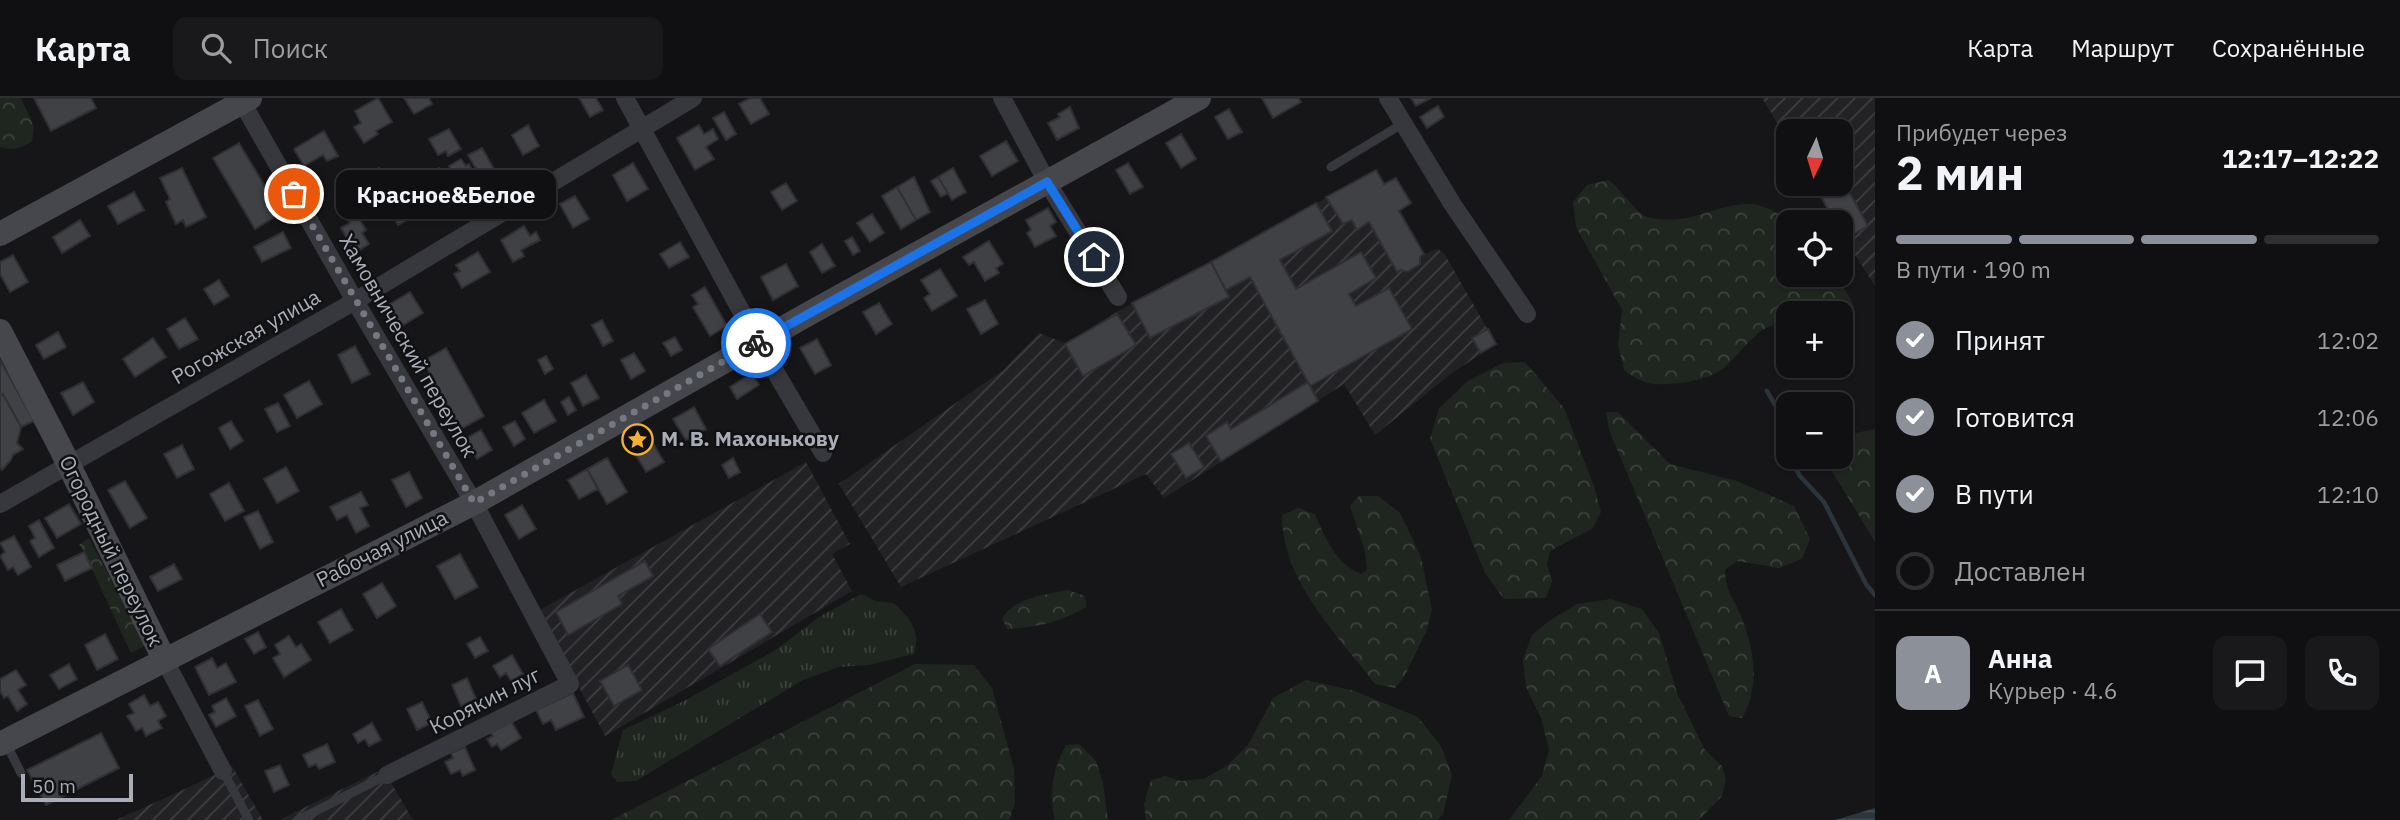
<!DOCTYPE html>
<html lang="ru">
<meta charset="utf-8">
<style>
body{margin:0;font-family:"IBM Plex Sans",sans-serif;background:#19191b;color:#f1f3f6;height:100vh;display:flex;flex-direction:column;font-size:26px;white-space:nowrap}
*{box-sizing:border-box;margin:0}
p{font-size:23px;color:#9c9d9f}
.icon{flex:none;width:38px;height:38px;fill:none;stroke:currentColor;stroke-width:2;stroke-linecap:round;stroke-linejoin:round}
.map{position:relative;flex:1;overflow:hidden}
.panel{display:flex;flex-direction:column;background:#101012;width:525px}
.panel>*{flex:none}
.needle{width:46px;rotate:184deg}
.controls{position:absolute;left:1776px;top:21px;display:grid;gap:14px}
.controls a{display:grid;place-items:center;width:77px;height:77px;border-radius:14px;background:#101012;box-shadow:0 2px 5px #0004,0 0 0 2px #303032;font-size:35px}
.scale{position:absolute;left:21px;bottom:18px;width:112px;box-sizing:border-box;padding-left:7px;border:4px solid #a8adb8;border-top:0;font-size:19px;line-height:24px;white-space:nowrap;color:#a8adb8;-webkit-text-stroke:5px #111113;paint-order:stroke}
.pin{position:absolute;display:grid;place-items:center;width:60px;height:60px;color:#fff;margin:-30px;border:4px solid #fff;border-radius:50%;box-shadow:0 2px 7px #0007}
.courier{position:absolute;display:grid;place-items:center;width:70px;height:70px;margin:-35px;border:5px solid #1a73e8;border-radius:50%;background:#fff;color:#222;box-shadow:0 2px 9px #0007}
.bubble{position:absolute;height:49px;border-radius:14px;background:#101012;box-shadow:0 2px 5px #0004,0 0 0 2px #303032;font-size:23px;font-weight:700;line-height:49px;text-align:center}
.head em{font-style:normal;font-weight:700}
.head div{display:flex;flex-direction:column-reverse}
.head{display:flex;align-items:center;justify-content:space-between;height:119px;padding:0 21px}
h1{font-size:46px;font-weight:700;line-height:52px}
.bar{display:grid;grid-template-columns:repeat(4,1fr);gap:10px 7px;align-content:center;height:84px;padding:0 21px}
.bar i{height:9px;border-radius:5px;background:#303032}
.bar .active{background:#8c9099}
.bar p{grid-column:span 4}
.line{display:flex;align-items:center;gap:18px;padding:0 21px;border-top:2px solid #303032}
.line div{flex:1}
.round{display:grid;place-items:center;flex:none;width:74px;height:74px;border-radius:14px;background:#19191b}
ol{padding:0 21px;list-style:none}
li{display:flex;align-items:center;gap:21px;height:77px}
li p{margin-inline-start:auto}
li .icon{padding:7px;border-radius:50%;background:#8c9099;color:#fff;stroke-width:4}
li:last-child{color:#9c9d9f}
li i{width:38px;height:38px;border:4px solid #303032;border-radius:50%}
header{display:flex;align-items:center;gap:42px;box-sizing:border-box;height:98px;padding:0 35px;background:#101012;border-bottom:2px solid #303032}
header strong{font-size:33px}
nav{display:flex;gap:38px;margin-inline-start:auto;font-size:24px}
.search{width:490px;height:63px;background:#19191b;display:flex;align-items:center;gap:18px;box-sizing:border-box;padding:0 24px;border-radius:14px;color:#9c9d9f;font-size:26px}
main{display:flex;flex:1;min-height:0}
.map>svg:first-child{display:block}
</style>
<header>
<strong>Карта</strong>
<div class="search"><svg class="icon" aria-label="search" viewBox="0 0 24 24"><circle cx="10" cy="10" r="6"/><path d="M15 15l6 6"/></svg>Поиск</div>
<nav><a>Карта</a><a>Маршрут</a><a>Сохранённые</a></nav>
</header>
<main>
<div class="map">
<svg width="1875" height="722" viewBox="0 0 1875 722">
<defs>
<pattern id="industrial-furrows" width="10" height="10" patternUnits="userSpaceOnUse" patternTransform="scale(1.75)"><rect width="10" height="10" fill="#222225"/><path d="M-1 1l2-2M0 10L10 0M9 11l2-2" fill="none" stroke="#3f3f43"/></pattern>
<pattern id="grass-tufts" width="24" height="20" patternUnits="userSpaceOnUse" patternTransform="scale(1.75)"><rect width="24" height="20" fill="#1e261f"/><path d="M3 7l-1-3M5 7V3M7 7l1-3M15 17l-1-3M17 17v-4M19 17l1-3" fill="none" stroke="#3c433d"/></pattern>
<pattern id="forest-crowns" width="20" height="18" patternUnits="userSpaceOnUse" patternTransform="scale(1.75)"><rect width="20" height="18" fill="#1e261f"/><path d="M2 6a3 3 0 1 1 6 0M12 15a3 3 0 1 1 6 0" fill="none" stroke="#3c433d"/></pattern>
<pattern id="water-rules" width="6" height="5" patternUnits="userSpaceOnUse" patternTransform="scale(1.75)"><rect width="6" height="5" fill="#2c353c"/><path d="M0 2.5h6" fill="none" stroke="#485056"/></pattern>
</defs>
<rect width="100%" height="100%" fill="#161618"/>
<!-- industrial -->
<path fill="url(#industrial-furrows)" d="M 1762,0 L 1875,0 L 1875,188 L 1841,135 L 1841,124 L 1835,124 L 1814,86 L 1841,86 L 1841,33 L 1788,33 L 1788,43 Z
M 1376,72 L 1384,86 L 1396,80 L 1411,105 L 1400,113 L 1424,156 L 1437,151 L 1444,155 L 1496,246 L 1452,275 L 1375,337 L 1344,286 L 1164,400 L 1146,376 L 901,489 L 839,386 L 1002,273 L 1039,235 L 1065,245 L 1132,205 L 1211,164 Z
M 806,364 L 850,446 L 832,456 L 852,493 L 605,638 L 538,513 Z
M 232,668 L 263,722 L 116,722 L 198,685 Z
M 383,671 L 413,722 L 279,722 Z"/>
<!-- grass -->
<path fill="url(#grass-tufts)" d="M 861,496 L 875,503 L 894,505 C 910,522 921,531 914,556 L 869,567 L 839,569 L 803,582 L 636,683 L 617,684 L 611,676 L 623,632 L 680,605 L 774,553 L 819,519 Z"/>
<!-- forest -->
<path fill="url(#forest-crowns)" d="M 0,0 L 21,0 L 34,29 L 32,43 C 24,50 11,53 0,49 Z
M 1609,82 C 1621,92 1631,108 1643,117 C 1647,120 1654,120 1659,121 C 1708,128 1741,82 1789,124 L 1788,177 L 1835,177 C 1852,203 1863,212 1847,243 L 1841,243 L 1841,215 L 1788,215 L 1788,225 C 1760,223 1744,252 1725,269 C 1711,283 1660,291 1642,283 C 1636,281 1630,276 1624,272 L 1618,247 L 1622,212 L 1576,129 L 1573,104 L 1587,87 Z
M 1525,264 L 1564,310 L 1594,388 L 1601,414 L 1593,430 L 1550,453 L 1547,467 L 1552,483 L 1546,500 L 1504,501 L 1485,475 L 1430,341 L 1439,310 L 1468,283 L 1503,265 Z
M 1606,314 L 1618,314 L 1670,366 L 1737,383 L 1794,408 L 1810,441 L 1802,461 L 1779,470 L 1737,463 L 1725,472 C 1726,495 1733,498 1741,518 C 1754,552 1761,587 1742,620 L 1729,618 L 1609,332 Z
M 1875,331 L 1875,444 L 1827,365 L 1826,359 L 1841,359 L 1841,338 Z
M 1359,398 L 1378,398 L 1400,415 L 1421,459 L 1432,512 L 1426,534 L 1404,579 L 1395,590 L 1375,586 C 1337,536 1282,483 1282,417 L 1298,410 L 1315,416 C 1326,441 1335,465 1361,476 L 1367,472 L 1365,453 L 1350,408 Z
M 89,440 L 146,547 L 131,555 L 84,454 L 79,447 Z
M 1068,492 L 1085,498 L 1086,509 C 1059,525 1038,529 1007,531 L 1002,520 C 1016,499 1045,497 1068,492 Z
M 1611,501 L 1642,511 L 1659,535 L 1677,595 L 1705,652 L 1722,668 L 1726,682 L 1722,698 L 1699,722 L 1509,722 L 1542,678 L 1549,652 L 1541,620 L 1526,589 L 1523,561 L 1532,537 L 1549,523 L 1577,506 Z
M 915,566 L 974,567 L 992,590 L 1014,671 L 1015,705 L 1009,722 L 611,722 Z
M 1306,582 L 1352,592 L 1418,619 L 1441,648 L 1452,677 L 1443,716 L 1438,722 L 1146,722 L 1144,706 L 1151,682 L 1165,678 L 1181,683 L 1203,681 L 1227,668 L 1248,647 L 1273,600 Z
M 1079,646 L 1096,663 L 1103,685 L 1108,722 L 1055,722 C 1048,696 1053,670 1066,647 Z"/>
<!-- water -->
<path fill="url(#water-rules)" d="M 1875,710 L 1875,722 L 1835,722 Z"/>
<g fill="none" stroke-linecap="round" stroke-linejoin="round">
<!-- stream -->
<path stroke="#2c353c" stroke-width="4.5" d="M 1767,293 L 1786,326 L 1783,350 L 1800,378 L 1824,404 L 1866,486 L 1875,497"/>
</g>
<!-- building -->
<path fill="#404145" stroke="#303034" stroke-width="2" d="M 34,0 L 91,0 L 96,10 L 51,33 Z
M 378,0 L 392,24 L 376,33 L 378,36 L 364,45 L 354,29 L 361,25 L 355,13 Z
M 404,0 L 429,0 L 432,6 L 414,16 Z
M 579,0 L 596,0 L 603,12 L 590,19 Z
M 750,0 L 760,0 L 769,16 L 751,26 L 739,6 Z
M 1262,0 L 1298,0 L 1301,4 L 1273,20 Z
M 1411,0 L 1431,0 L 1416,8 Z
M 1438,8 L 1444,19 L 1427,30 L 1420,19 Z
M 1070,9 L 1079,30 L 1057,42 L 1048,25 L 1060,19 L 1058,16 Z
M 1229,11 L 1242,34 L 1228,41 L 1215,19 Z
M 724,14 L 736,36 L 726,42 L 713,20 Z
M 528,27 L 539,48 L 523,57 L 512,37 Z
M 699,27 L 704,36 L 713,31 L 718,41 L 706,49 L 714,61 L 695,72 L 677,40 Z
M 449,31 L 461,51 L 448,58 L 446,53 L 438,57 L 429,41 Z
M 324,33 L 338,58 L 327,63 L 323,57 L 304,68 L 294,51 Z
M 1181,36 L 1196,61 L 1181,70 L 1166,45 Z
M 1006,43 L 1018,63 L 992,78 L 980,58 Z
M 239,45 L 281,115 L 255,131 L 213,60 Z
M 482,50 L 495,73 L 482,81 L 468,57 Z
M 461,61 L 466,68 L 469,66 L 478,83 L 463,91 L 449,68 Z
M 633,65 L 648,91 L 627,103 L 613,77 Z
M 1128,65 L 1143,89 L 1130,96 L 1116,72 Z
M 182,70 L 206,119 L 186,129 L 183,122 L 176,126 L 166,104 L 170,101 L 160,80 Z
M 379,70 L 385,80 L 378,84 L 380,88 L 372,92 L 364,78 Z
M 439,70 L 454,96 L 439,105 L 424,78 Z
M 953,70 L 966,94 L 952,102 L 938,79 Z
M 1376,72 L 1384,86 L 1396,80 L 1411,105 L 1399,113 L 1424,156 L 1420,159 L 1420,166 L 1407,174 L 1401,172 L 1397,174 L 1369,124 L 1357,132 L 1352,122 L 1343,126 L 1326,99 Z
M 914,79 L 930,114 L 916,122 L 897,89 Z
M 938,79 L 948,95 L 941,99 L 931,83 Z
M 1841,79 L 1868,128 L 1845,141 L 1841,135 L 1841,124 L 1835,124 L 1814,86 L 1841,86 Z
M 786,85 L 797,103 L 782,112 L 771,94 Z
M 897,89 L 916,122 L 901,131 L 882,98 Z
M 134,94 L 144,112 L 118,126 L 108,108 Z
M 575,98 L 589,121 L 573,130 L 560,106 Z
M 399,99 L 411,120 L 398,127 L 387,107 Z
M 1316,105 L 1332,133 L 1280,162 L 1296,191 L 1361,154 L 1376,180 L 1349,196 L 1356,208 L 1389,190 L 1412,231 L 1310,288 L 1250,179 L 1226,192 L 1211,164 Z
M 1048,110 L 1056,124 L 1050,128 L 1056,138 L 1035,149 L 1027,135 L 1031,132 L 1026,122 Z
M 356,116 L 366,132 L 362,135 L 369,146 L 355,155 L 341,130 L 350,125 L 347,121 Z
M 872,116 L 884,135 L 870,144 L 857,125 Z
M 80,122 L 90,138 L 62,155 L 53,139 Z
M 524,128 L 530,138 L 536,134 L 540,142 L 521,152 L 524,158 L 513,164 L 501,142 Z
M 283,134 L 291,150 L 262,164 L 254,149 Z
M 852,139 L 860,153 L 853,157 L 845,143 Z
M 989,143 L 1003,166 L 996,170 L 999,175 L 985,183 L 974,164 L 969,167 L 963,159 Z
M 680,144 L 689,159 L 669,170 L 660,156 Z
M 822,146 L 835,168 L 822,175 L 810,154 Z
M 478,154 L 490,174 L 462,190 L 454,176 L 460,173 L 456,167 Z
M 13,157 L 28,184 L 10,194 L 0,176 L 0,164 Z
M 1211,164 L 1229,199 L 1150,240 L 1132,205 Z
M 786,166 L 798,188 L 773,202 L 761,179 Z
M 940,171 L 957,198 L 932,213 L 924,200 L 930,196 L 921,182 Z
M 219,182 L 229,198 L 214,207 L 204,191 Z
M 705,189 L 727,228 L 710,238 L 693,209 L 698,206 L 692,197 Z
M 410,194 L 423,215 L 400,229 L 388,207 Z
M 985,202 L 998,226 L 981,236 L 967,211 Z
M 879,205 L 892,226 L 876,236 L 863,214 Z
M 1117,216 L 1136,247 L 1083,278 L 1065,246 Z
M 185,220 L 198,241 L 179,251 L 167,231 Z
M 602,222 L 613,243 L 603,248 L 592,227 Z
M 1488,231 L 1496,246 L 1481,255 L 1472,240 Z
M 58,234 L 66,249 L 44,261 L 36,247 Z
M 675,239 L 682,252 L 671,258 L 663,245 Z
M 153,240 L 166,259 L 135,279 L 123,261 Z
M 817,241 L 831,267 L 815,276 L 800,250 Z
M 355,248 L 370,276 L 352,285 L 338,257 Z
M 446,250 L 484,318 L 461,331 L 423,263 Z
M 634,255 L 645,273 L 631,281 L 621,262 Z
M 546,258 L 553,271 L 545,276 L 538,262 Z
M 0,262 L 34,323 L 21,329 L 3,296 L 0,298 Z
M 752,275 L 759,287 L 737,301 L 730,289 Z
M 586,277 L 599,300 L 583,308 L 571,285 Z
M 309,283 L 322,306 L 297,320 L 284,297 Z
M 83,284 L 94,304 L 73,317 L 61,295 Z
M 1308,284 L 1318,303 L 1221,363 L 1206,338 L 1227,324 L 1231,331 Z
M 3,296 L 21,329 L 17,345 L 23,351 L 13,357 L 11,362 L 2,372 L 0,369 L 0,298 Z
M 569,299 L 576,312 L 568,317 L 561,304 Z
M 544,302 L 556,323 L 534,335 L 522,315 Z
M 278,305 L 290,328 L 277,334 L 265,311 Z
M 694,309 L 706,331 L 686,342 L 673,321 Z
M 231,323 L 243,343 L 230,351 L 219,330 Z
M 515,323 L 525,341 L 514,348 L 503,329 Z
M 481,332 L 492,352 L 477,361 L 465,341 Z
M 647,335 L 664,364 L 646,374 L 629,346 Z
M 1189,345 L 1204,369 L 1186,380 L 1171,356 Z
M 182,347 L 194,371 L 177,380 L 164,356 Z
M 607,360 L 627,394 L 607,406 L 587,371 Z
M 733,360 L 740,374 L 729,380 L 722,367 Z
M 286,369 L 299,393 L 277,405 L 264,381 Z
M 587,371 L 598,391 L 579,401 L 568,382 Z
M 409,374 L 422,400 L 406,409 L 392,382 Z
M 125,383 L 147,420 L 130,430 L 108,392 Z
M 229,385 L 244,413 L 225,423 L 210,396 Z
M 361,394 L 368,407 L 360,410 L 369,428 L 356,435 L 347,417 L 337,422 L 330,409 Z
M 69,406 L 81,426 L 57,440 L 45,420 Z
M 522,407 L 536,431 L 519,441 L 505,417 Z
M 258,413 L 273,444 L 260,451 L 244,419 Z
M 39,422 L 54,450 L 39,459 L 30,443 L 35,440 L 29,428 Z
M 14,438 L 31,469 L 18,477 L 13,469 L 8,472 L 0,458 L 5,454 L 0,445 Z
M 84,454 L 92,470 L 65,483 L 57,467 Z
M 460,456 L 478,489 L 455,501 L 437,468 Z
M 645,463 L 653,478 L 618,498 L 622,506 L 568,537 L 556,514 Z
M 174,466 L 182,481 L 158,493 L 150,479 Z
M 382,485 L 396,508 L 377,520 L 363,496 Z
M 341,511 L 353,532 L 330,545 L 318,524 Z
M 760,516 L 772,534 L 720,568 L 708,551 Z
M 258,534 L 266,549 L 254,556 L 245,541 Z
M 105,536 L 118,561 L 97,572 L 85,547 Z
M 289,538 L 296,549 L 301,546 L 311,562 L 284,579 L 273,560 L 280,556 L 275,547 Z
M 480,539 L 488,553 L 475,560 L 467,546 Z
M 512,557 L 523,576 L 511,583 L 506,575 L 500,579 L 493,568 Z
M 212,560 L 217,570 L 226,565 L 236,584 L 209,597 L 195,569 Z
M 69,566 L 77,581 L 59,591 L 50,577 Z
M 628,567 L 642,592 L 614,608 L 600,583 Z
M 16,572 L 26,587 L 18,592 L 27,606 L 17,613 L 8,598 L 4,600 L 0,593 L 0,581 Z
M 467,580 L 476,601 L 461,608 L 452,587 Z
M 573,595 L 584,619 L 556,632 L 551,622 L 543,626 L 536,612 Z
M 144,597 L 150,608 L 158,604 L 166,618 L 158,623 L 162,630 L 146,638 L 142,630 L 136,633 L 127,618 L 134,615 L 129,606 Z
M 226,600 L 236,618 L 216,629 L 209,617 L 215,614 L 212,608 Z
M 258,602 L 273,631 L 260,638 L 245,608 Z
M 422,604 L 432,625 L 417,632 L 407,611 Z
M 511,623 L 521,640 L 501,652 L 497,646 L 492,649 L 487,641 L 493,638 L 491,635 Z
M 372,625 L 381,642 L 369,648 L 365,641 L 358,645 L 353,636 Z
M 101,635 L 119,670 L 46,707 L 27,672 Z
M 327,646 L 335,664 L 319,671 L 316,666 L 309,669 L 303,657 Z
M 465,649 L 475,672 L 463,678 L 460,672 L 451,676 L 445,664 L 453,660 L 451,655 Z
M 280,667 L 289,687 L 274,694 L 265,673 Z"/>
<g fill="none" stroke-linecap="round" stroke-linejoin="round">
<!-- lane -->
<path stroke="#37383d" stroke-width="9" d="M 1331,69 L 1402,26
M 6,645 L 21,675
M 223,673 L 249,722
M 298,722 L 387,677"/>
<!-- street -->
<path stroke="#37383d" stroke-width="18" d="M 625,0 L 758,244 L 823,355
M 1002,0 L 1047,84 L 1118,199
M 1388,0 L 1453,107 L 1527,216
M 242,4 L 355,203 L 474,405 L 570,586 L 387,677
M 0,406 L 355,203 L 693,0
M 164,561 L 223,673"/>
<!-- secondary -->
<path stroke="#45474d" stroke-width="24" d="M 0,136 L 250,0
M 0,233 L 60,349 L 164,561
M 0,646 L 474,405 L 810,215 L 1199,0"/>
</g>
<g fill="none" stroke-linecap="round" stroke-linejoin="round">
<!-- done -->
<path stroke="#757880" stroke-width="7" stroke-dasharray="0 12.6" d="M 294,96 L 474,405 L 756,245"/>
<!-- route -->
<path stroke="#1a73e8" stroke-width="9" d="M 756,245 L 1047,84 L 1094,159"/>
</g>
<!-- icons -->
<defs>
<symbol id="sight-ring" viewBox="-11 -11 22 22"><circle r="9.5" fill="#111113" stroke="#f2b134" stroke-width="1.5"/><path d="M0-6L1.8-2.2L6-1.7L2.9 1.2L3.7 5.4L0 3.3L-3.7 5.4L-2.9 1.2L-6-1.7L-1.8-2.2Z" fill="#f2b134"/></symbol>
</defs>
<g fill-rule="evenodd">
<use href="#sight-ring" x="620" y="324" width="35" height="35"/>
</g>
<g text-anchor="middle" stroke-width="5" stroke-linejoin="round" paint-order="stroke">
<!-- street labels -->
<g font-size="21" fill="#a8adb8" stroke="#111113">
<text transform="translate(246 239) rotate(-30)" y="7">Рогожская улица</text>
<text transform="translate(408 248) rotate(60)" y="7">Хамовнический переулок</text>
<text transform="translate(382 451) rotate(-27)" y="7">Рабочая улица</text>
<text transform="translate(111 453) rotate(64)" y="7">Огородный переулок</text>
<text transform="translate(485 603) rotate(-27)" y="7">Корякин луг</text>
</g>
<!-- poi labels -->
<g font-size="21" font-weight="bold" fill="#a8adb8" stroke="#111113" text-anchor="start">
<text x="661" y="348">М. В. Махонькову</text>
</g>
</g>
</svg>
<div class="controls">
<a><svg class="needle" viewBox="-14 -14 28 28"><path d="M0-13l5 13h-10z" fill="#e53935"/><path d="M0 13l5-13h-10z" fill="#9c9d9f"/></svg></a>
<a><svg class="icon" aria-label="locate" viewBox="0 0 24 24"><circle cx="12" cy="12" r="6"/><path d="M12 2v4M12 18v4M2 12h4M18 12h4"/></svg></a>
<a>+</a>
<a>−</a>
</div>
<div class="scale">50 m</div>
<div class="pin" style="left:294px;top:96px;background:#ea580c"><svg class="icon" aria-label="bag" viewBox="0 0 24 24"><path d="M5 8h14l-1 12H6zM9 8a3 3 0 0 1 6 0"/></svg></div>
<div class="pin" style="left:1094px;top:159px;background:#1f2937"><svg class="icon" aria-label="home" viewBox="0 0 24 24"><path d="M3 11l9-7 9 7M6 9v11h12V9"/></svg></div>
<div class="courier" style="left:756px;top:245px"><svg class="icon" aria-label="bike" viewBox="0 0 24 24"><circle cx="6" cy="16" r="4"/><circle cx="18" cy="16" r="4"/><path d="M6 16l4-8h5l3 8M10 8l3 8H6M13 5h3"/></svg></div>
<div class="bubble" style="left:336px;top:72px;width:220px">Красное&amp;Белое</div>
</div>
<section class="panel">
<div class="head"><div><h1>2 мин</h1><p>Прибудет через</p></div><em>12:17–12:22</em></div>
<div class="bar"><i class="active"></i><i class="active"></i><i class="active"></i><i></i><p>В пути · 190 m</p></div>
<ol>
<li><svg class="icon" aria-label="check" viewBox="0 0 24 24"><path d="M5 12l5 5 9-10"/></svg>Принят<p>12:02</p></li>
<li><svg class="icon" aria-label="check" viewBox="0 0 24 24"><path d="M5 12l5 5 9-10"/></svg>Готовится<p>12:06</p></li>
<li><svg class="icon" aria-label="check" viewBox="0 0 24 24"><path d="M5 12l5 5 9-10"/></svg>В пути<p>12:10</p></li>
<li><i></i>Доставлен</li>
</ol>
<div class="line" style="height:126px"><b class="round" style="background:#8c9099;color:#fff">А</b><div><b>Анна</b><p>Курьер · 4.6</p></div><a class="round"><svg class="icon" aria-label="chat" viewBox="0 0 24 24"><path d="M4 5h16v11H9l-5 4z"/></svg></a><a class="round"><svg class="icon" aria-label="phone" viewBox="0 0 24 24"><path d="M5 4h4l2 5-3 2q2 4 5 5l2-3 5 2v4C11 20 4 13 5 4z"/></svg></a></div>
</section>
</main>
